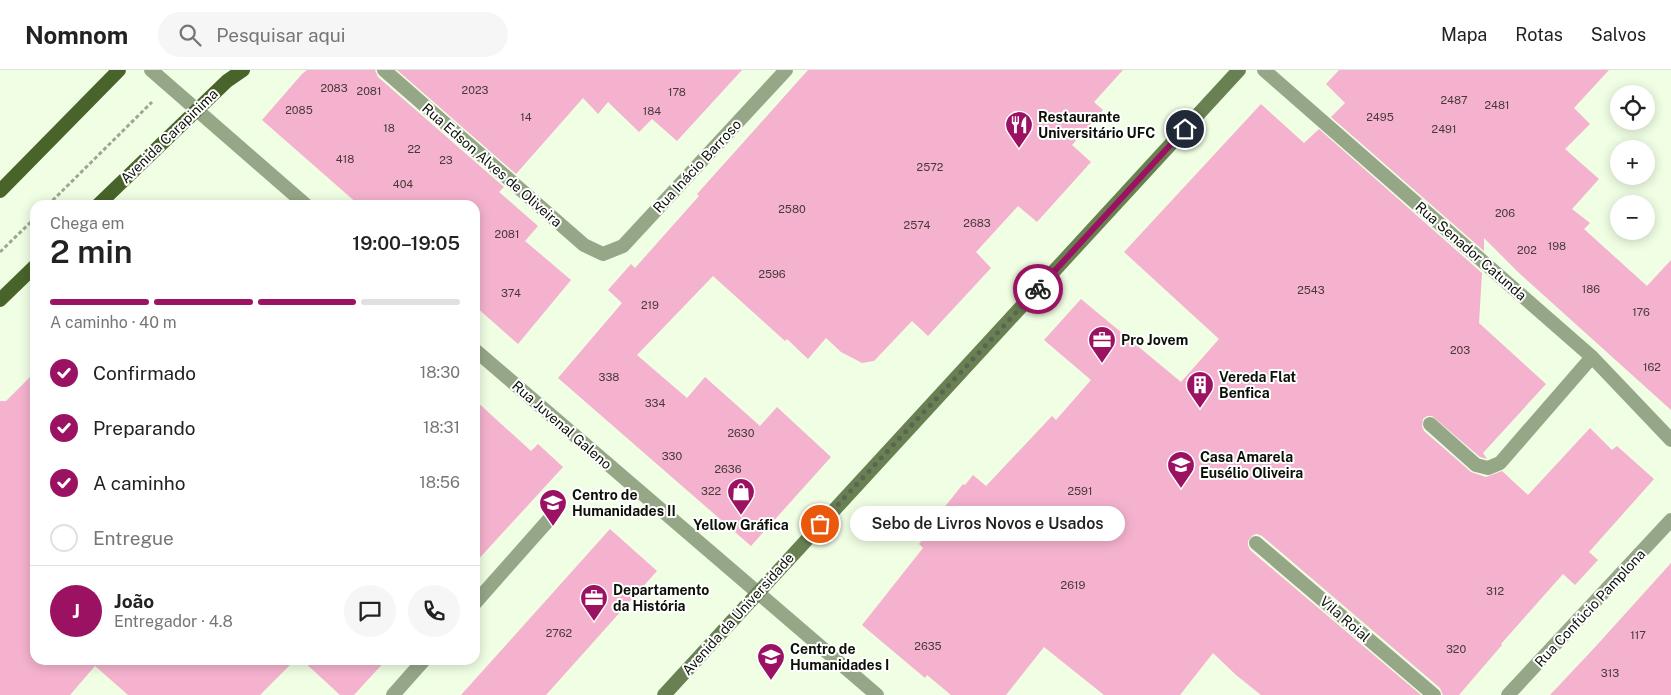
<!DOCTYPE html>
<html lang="pt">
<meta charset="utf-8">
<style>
body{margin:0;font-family:"Public Sans",sans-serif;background:#f6f6f6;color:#222;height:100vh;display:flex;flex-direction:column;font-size:19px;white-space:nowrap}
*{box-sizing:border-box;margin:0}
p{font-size:16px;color:#767676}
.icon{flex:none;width:28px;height:28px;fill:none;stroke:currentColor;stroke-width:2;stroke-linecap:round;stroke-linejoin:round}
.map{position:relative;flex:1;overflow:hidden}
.drawer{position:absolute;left:30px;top:130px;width:450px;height:465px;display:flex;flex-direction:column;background:#fff;border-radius:15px;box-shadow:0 2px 12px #0003}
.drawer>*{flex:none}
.fabs{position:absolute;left:1610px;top:15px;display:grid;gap:10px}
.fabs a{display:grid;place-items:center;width:45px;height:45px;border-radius:50%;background:#fff;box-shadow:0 2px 12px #0003;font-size:25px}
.pin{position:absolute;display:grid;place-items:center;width:42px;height:42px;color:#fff;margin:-21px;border:2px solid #fff;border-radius:50%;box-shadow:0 1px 5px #0007}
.courier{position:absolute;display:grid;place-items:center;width:50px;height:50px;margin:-25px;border:4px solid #9c1263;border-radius:50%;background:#fff;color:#222;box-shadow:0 1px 6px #0007}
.bubble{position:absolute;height:35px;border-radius:18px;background:#fff;box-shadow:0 2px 12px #0003;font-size:16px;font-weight:600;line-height:35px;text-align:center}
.head em{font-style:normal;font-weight:600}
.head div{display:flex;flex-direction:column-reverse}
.head{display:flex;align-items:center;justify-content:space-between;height:85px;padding:0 20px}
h1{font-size:32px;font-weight:600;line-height:38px}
.bar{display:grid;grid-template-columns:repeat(4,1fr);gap:8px 5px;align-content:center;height:60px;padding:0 20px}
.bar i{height:6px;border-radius:4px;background:#e0e0e0}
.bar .on{background:#9c1263}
.bar p{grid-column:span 4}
.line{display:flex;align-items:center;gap:12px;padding:0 20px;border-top:1px solid #e0e0e0}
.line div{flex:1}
.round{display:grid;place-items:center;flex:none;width:52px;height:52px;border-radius:26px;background:#f6f6f6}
ol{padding:0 20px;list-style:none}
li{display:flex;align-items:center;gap:15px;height:55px}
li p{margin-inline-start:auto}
li .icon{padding:5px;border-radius:50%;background:#9c1263;color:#fff;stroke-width:4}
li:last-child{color:#767676}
li i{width:28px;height:28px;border:2px solid #e0e0e0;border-radius:50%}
header{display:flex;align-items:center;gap:30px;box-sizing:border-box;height:70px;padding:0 25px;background:#fff;border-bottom:1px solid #e0e0e0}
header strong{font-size:24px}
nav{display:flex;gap:28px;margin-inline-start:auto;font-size:18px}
.search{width:350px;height:45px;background:#f6f6f6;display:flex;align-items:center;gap:12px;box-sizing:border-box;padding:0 18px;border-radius:28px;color:#767676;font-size:19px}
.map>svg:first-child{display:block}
</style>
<header>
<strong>Nomnom</strong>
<div class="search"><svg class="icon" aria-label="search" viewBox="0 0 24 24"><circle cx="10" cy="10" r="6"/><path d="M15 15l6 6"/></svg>Pesquisar aqui</div>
<nav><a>Mapa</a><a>Rotas</a><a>Salvos</a></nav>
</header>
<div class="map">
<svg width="1671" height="625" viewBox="0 0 1671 625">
<rect width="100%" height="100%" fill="#f0fee4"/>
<!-- building -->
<path fill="#f5b2ce" d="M 307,0 L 375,0 L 378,7 L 504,117 L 499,122 L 538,156 L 525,171 L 571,210 L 518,274 L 475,236 L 475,135 L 359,135 L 262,50 L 302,4 Z
M 397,0 L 742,0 L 677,71 L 652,49 L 639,62 L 608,32 L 598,44 L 583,28 L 516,104 Z
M 808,0 L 1123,0 L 1094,32 L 1103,40 L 1072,75 L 1091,92 L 1037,152 L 1018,136 L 976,182 L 991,198 L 928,266 L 912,251 L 874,291 L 862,293 L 841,282 L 826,268 L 808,289 L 787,269 L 785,271 L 713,206 L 637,285 L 687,328 L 705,307 L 760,356 L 777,337 L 831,387 L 751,476 L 558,308 L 622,233 L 608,220 L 631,194 L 635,198 L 699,126 L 697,124 Z
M 1339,0 L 1609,0 L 1574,38 L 1590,54 L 1565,79 L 1599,109 L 1572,139 L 1590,153 L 1584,159 L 1647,216 L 1671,190 L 1671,340 L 1518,202 L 1484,168 L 1484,181 L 1331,47 L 1345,33 L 1326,14 Z
M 1261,34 L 1304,73 L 1319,59 L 1482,203 L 1479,253 L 1546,314 L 1483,383 L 1487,389 L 1480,387 L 1432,346 L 1427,346 L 1423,349 L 1422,356 L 1424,361 L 1471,402 L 1486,407 L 1502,401 L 1528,425 L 1590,358 L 1612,380 L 1617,376 L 1654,409 L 1589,482 L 1598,490 L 1575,515 L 1563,504 L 1501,574 L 1502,575 L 1459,625 L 1443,625 L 1440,618 L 1262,466 L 1257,464 L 1253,465 L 1248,471 L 1248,475 L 1250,480 L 1421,625 L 1261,625 L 1236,605 L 1213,583 L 1180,625 L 1104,625 L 1044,577 L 1006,625 L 951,625 L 927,605 L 925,608 L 862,555 L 923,478 L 919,474 L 933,456 L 931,454 L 963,414 L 965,415 L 973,405 L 986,416 L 1052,346 L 1056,350 L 1091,310 L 1044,270 L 1081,229 L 1181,312 L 1219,269 L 1124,182 Z
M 35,302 L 35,590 L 295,590 L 260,625 L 128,625 L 95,596 L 70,625 L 0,625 L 0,331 L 6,331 Z
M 475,330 L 531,381 L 538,374 L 563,397 L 475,493 Z
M 610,459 L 657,501 L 546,625 L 461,625 Z
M 1671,493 L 1671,625 L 1550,625 L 1597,575 Z
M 302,590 L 386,590 L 354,625 L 340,625 Z"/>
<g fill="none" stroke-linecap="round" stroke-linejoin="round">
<!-- path -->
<path stroke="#9da894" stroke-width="3" stroke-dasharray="4 2.5" stroke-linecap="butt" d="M 48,135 L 152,32
M 0,182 L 35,148"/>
<!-- service -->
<path stroke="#96a788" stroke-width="14" d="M 475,533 L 553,445
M 393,625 L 424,590"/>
<!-- minor -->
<path stroke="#96a788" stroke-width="14" d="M 384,0 L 584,175 L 603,184 L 623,176 L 786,0
M 1264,0 L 1592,287 L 1671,370
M 1430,354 L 1476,395 L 1488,398 L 1500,393 L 1592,287
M 1256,473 L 1434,625
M 1508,625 L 1671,450"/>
<!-- tertiary -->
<path stroke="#96a788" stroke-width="14" d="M 151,0 L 306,135
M 475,280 L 877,625"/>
<!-- secondary -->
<path stroke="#688052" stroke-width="14" d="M 664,625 L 1239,0"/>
<!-- primary -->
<path stroke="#48642a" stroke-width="14" d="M 0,121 L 119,0
M 98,135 L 227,11 L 243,0
M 0,230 L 35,196"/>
</g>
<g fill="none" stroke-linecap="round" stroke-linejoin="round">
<!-- done -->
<path stroke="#5c6454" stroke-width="5" stroke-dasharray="0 9" d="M 820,454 L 1038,219"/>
<!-- route -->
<path stroke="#9c1263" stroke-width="6" d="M 1038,219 L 1185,59"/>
</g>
<!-- icons -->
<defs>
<symbol id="restaurant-pin" viewBox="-11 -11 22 30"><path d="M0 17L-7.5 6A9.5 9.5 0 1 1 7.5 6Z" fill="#9c1263" stroke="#fff"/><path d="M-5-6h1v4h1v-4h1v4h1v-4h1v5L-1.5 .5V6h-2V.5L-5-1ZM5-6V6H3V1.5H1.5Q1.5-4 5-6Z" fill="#fff"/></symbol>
<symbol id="office-pin" viewBox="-11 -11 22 30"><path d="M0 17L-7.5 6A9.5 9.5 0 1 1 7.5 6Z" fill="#9c1263" stroke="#fff"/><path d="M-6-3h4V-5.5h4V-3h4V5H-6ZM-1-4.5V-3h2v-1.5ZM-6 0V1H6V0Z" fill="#fff"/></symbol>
<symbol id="building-pin" viewBox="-11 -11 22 30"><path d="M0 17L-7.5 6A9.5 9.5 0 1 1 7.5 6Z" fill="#9c1263" stroke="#fff"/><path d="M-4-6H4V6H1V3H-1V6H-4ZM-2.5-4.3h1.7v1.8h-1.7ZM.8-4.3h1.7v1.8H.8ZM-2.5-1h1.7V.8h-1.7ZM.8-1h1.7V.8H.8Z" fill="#fff"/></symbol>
<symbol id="university-pin" viewBox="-11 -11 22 30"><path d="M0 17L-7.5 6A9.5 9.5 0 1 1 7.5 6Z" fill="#9c1263" stroke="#fff"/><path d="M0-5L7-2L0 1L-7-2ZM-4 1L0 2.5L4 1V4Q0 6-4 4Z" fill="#fff"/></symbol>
<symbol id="shop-pin" viewBox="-11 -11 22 30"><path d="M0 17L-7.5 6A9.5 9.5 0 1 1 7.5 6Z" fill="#9c1263" stroke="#fff"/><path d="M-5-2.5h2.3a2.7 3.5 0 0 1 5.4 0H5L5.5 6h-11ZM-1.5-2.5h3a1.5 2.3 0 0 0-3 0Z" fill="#fff"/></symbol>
</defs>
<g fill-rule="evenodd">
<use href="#restaurant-pin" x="1003" y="39" width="32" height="43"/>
<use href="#office-pin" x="1086" y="254" width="32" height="43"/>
<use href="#building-pin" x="1184" y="299" width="32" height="43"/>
<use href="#university-pin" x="1165" y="379" width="32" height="43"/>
<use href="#shop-pin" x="725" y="406" width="32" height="43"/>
<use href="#university-pin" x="537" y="417" width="32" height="43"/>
<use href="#office-pin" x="578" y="512" width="32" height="43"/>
<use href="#university-pin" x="755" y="571" width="32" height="43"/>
</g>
<g text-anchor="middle" stroke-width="4" stroke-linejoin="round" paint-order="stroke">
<!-- number labels -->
<g font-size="11" fill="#463939">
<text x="334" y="22">2083</text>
<text x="475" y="24">2023</text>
<text x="369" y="25">2081</text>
<text x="677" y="26">178</text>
<text x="1454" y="34">2487</text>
<text x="1497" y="39">2481</text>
<text x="299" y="44">2085</text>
<text x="652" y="45">184</text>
<text x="526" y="51">14</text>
<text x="1380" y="51">2495</text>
<text x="389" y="62">18</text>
<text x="1444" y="63">2491</text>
<text x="414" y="83">22</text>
<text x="345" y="93">418</text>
<text x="446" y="94">23</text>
<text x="930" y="101">2572</text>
<text x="403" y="118">404</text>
<text x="792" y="143">2580</text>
<text x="1505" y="147">206</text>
<text x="977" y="157">2683</text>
<text x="917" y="159">2574</text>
<text x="507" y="168">2081</text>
<text x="1557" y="180">198</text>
<text x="1527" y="184">202</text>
<text x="772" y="208">2596</text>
<text x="1591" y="223">186</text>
<text x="1311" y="224">2543</text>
<text x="511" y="227">374</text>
<text x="650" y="239">219</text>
<text x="1641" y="246">176</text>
<text x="1460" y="284">203</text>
<text x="1652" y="301">162</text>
<text x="609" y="311">338</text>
<text x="655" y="337">334</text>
<text x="741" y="367">2630</text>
<text x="672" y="390">330</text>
<text x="728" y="403">2636</text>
<text x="711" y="425">322</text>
<text x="1080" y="425">2591</text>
<text x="1073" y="519">2619</text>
<text x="1495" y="525">312</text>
<text x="559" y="567">2762</text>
<text x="1638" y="569">117</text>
<text x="928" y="580">2635</text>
<text x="1456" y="583">320</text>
<text x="1610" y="607">313</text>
</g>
<!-- poi labels -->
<g font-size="14" font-weight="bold" fill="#0c1107" stroke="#fff" text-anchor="start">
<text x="1038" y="52">Restaurante<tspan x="1038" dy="16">Universitário UFC</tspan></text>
<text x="1121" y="275">Pro Jovem</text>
<text x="1219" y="312">Vereda Flat<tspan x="1219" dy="16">Benfica</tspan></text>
<text x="1200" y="392">Casa Amarela<tspan x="1200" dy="16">Eusélio Oliveira</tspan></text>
<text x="572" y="430">Centro de<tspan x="572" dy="16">Humanidades II</tspan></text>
<text x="741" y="460" text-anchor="middle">Yellow Gráfica</text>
<text x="613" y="525">Departamento<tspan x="613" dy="16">da História</tspan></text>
<text x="790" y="584">Centro de<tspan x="790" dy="16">Humanidades I</tspan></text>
</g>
<!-- street labels -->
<g font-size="14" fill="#0c1107" stroke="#fff">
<text transform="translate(169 66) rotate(-44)" y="5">Avenida Carapinima</text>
<text transform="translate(492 95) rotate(41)" y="5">Rua Edson Alves de Oliveira</text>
<text transform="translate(697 96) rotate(-47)" y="5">Rua Inácio Barroso</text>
<text transform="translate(1471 181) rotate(41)" y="5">Rua Senador Catunda</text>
<text transform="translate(562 355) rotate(41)" y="5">Rua Juvenal Galeno</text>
<text transform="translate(1590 538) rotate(-47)" y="5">Rua Confúcio Pamplona</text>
<text transform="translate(738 544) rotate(-48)" y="5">Avenida da Universidade</text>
<text transform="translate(1345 549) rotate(41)" y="5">Vila Roial</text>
</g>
</g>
</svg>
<div class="fabs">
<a><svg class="icon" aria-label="locate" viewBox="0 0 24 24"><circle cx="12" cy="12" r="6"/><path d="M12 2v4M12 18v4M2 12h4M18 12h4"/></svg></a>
<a>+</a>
<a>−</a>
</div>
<div class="pin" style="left:820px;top:454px;background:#ea580c"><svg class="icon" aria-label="bag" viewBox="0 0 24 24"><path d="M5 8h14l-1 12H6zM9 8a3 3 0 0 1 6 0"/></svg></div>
<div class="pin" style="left:1185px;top:59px;background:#1f2937"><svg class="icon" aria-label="home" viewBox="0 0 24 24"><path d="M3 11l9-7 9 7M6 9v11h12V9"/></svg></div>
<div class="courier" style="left:1038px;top:219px"><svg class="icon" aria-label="bike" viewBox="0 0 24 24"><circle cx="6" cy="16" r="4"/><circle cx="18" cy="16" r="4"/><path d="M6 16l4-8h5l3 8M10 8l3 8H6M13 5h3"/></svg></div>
<div class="bubble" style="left:850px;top:436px;width:275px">Sebo de Livros Novos e Usados</div>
<section class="drawer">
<div class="head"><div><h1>2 min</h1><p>Chega em</p></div><em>19:00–19:05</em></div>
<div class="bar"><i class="on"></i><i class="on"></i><i class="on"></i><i></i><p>A caminho · 40 m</p></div>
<ol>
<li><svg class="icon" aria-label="check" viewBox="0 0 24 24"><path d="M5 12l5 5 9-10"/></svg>Confirmado<p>18:30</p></li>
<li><svg class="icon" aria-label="check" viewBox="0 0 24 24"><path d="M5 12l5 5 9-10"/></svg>Preparando<p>18:31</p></li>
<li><svg class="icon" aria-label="check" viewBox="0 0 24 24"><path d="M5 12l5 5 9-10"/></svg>A caminho<p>18:56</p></li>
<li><i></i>Entregue</li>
</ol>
<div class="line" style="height:90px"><b class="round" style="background:#9c1263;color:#fff">J</b><div><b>João</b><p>Entregador · 4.8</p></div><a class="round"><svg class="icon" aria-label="chat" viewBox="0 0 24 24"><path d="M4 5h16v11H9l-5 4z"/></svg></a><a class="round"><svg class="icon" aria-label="phone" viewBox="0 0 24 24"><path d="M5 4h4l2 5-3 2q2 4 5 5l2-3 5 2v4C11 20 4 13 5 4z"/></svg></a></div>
</section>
</div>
